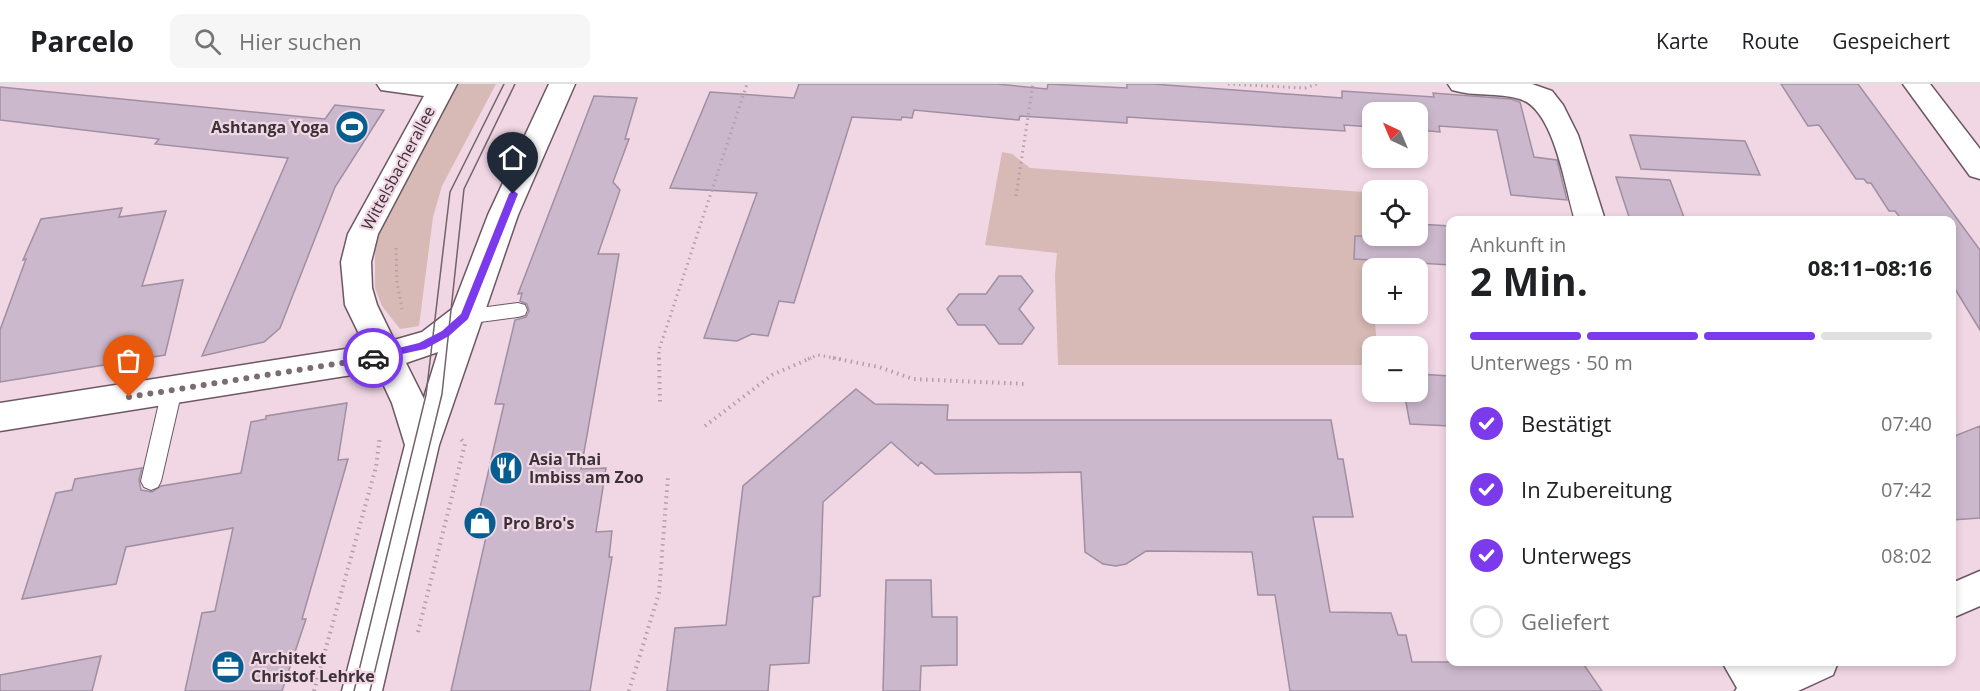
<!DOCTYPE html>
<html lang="de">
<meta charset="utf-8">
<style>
body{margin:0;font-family:"Open Sans",sans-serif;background:#f6f6f6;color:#202124;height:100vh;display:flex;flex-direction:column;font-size:22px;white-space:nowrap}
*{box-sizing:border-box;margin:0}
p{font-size:20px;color:#757577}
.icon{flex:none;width:33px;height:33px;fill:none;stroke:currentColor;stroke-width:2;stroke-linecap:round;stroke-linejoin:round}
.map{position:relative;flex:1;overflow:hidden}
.drawer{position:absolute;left:1446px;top:132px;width:510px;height:450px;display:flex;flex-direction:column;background:#fff;border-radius:12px;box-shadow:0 3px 9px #0003}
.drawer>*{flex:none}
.needle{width:39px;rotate:316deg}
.tools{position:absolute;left:1362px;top:18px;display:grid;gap:12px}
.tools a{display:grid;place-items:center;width:66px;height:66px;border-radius:12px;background:#fff;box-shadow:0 3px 9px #0003;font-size:30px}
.pin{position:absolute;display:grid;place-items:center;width:51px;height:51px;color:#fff;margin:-62px -26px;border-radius:50% 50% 50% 0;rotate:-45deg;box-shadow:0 0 6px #0007}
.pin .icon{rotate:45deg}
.courier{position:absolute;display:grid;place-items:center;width:60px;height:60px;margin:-30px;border:4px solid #7c3aed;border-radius:50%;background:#fff;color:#222;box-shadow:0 2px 8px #0007}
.overview em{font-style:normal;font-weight:700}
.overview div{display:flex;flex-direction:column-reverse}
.overview{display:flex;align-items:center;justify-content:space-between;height:102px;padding:0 24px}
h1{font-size:39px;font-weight:700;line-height:45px}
.bar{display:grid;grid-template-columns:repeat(4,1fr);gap:9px 6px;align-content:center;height:72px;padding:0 24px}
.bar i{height:8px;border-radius:4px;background:#e0e0e0}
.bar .current{background:#7c3aed}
.bar p{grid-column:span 4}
ol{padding:0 24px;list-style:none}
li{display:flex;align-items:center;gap:18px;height:66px}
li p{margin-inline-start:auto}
li .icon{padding:6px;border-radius:50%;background:#7c3aed;color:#fff;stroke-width:4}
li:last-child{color:#757577}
li i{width:33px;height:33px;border:3px solid #e0e0e0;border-radius:50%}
header{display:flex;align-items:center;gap:36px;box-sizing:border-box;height:84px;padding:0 30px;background:#fff;border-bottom:2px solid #e0e0e0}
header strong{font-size:28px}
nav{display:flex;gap:33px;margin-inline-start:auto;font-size:21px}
.search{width:420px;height:54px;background:#f6f6f6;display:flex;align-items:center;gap:15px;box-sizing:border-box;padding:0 21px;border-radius:12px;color:#757577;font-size:22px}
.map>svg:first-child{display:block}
</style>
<header>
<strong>Parcelo</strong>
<div class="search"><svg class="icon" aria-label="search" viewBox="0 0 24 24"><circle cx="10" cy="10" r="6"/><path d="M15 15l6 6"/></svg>Hier suchen</div>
<nav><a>Karte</a><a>Route</a><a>Gespeichert</a></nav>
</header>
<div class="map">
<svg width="1980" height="607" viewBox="0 0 1980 607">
<rect width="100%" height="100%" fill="#f1d7e4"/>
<!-- green -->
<path fill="#d7b9b5" d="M 455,0 L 496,0 L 442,102 L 433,133 L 419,242 L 400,245 L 382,222 L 375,204 L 375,146 Z
M 1002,68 L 1012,70 L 1030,84 L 1364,108 L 1377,262 L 1372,262 L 1372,281 L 1058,281 L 1055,191 L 1057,169 L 985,161 Z"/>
<!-- building -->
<path fill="#cbb8cc" stroke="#a08ea1" stroke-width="1.5" d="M 799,0 L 997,0 L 1047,5 L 1048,0 L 1127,4 L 1127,0 L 1153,0 L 1342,14 L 1342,7 L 1434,13 L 1433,9 L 1511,15 L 1520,18 L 1534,73 L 1557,76 L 1567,116 L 1511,111 L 1497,46 L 1439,42 L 1440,48 L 1418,46 L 1418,28 L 1372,28 L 1372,43 L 1344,41 L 1345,47 L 1127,33 L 1127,39 L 1020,32 L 1019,36 L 914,26 L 912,34 L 902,33 L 901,36 L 852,33 L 794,219 L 779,217 L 768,252 L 752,250 L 737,257 L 704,254 L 757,109 L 670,104 L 710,8 L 794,14 Z
M 1781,0 L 1858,0 L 1980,166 L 1980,246 L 1952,200 L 1952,136 L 1902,136 L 1895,127 L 1889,127 L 1871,99 L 1867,99 L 1864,95 L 1856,95 L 1819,41 L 1808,42 Z
M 0,3 L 325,35 L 335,21 L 384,26 L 335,103 L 280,244 L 264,258 L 202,272 L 288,74 L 155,60 L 159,55 L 0,36 Z
M 594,12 L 637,14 L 625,55 L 629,55 L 613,98 L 620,106 L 598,170 L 619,170 L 581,385 L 606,384 L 596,448 L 612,447 L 609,473 L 612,473 L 590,607 L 451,607 L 486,453 L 473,454 L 504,320 L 495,320 L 515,236 L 526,233 L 529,227 L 527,220 L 520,217 L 522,209 L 518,210 Z
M 1630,51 L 1745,57 L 1760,91 L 1641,85 Z
M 1616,93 L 1670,96 L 1685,136 L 1630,136 Z
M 122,124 L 119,133 L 166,127 L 142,202 L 183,196 L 165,271 L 0,298 L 0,246 L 26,175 L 23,176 L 41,135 Z
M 1418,140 L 1450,142 L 1450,181 L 1354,175 L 1355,152 L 1418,152 Z
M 999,192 L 1021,192 L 1033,207 L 1019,225 L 1034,244 L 1022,260 L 999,260 L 985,241 L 958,241 L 947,225 L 959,210 L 986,210 Z
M 1418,290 L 1450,292 L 1450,342 L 1410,340 L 1404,308 L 1418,308 Z
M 856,305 L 875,320 L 948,321 L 947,336 L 1331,336 L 1338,375 L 1343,375 L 1353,433 L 1313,433 L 1330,528 L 1391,529 L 1398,551 L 1406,551 L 1412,578 L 1582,578 L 1602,607 L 1290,607 L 1275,511 L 1258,511 L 1252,468 L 1146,467 L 1126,480 L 1116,482 L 1103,480 L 1085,468 L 1081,388 L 935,390 L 921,378 L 918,382 L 891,358 L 823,418 L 820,512 L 813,513 L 809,579 L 770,581 L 768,607 L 667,607 L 675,544 L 726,541 L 743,402 Z
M 347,319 L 338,376 L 348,375 L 302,535 L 306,535 L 282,607 L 185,607 L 202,529 L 215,527 L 233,444 L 126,463 L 116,500 L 22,515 L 56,409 L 72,406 L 75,395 L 142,384 L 139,396 L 141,406 L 152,408 L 161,402 L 241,389 L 251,338 L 266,335 L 266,332 Z
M 1980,342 L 1980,434 L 1952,436 L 1952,353 Z
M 886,496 L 931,496 L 932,533 L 957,533 L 957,581 L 921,582 L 920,607 L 883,607 Z
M 101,572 L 92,607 L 0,607 L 0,591 Z"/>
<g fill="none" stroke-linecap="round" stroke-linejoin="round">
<defs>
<path id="service" d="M 518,219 L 525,221 L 527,226 L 525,231 L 518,233 L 465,240 L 458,238 L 456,233 L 458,228 L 465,226 Z
M 172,298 L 179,300 L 182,306 L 161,397 L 158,403 L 151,406 L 144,403 L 141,397 L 162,306 L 165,300 Z"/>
<path id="minor" d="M 377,0 L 457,0 L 378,150 L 371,178 L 372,204 L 377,221 L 394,256 L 422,248 L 452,225 L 488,131 L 549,0 L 575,0 L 518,131 L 439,361 L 382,607 L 342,607 L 405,361 L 392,319 L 377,287 L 0,347 L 0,319 L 365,262 L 345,221 L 341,178 L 348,150 L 424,12 L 381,6 ZM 438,268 L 425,310 L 424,315 L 406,279 Z
M 1448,0 L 1532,0 L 1552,7 L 1563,21 L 1578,51 L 1605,136 L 1575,136 C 1565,105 1555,26 1520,15 C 1498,8 1474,13 1452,6 Z
M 1903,0 L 1930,0 L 1980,65 L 1980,95 L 1970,92 Z
M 1980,487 L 1980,522 L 1952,534 L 1952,499 Z
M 1722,578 L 1764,578 L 1767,582 L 1777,578 L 1838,578 L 1833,591 L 1798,607 L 1735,607 L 1737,604 Z"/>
</defs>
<!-- service casing -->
<use href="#service" stroke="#6d5763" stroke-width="2"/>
<!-- minor casing -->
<use href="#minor" stroke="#6d5763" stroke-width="3"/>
<!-- path-far1 -->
<path stroke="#b39ea9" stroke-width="3" stroke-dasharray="1.5 4" stroke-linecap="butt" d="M 1228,0 L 1305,4 L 1317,0
M 1016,112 L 1033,0
M 396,164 L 397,199 L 402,225
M 659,275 L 659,266 L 747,0
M 808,275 L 818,271 L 841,275"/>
<!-- path -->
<path stroke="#b39ea9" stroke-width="4" stroke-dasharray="1.5 4.5" stroke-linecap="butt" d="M 659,274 L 660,318
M 833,274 L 879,283 L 913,295 L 1026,300
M 705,342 L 772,291 L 811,274
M 418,548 L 465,360 L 461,355
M 314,607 L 376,383 L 380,352
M 629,607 L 659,509 L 668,392"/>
<!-- service -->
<use href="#service" fill="#fff" fill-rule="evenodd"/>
<!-- minor -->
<use href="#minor" fill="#fff" fill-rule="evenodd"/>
<!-- tram -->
<path stroke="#72636a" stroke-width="1.5" d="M 354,607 L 426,311 L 450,108 L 504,0
M 370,607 L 442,310 L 464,105 L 515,0"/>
</g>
<!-- route -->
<path fill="#7c3aed" d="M 513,106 L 518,110 L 468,235 L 449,252 L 425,265 L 370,277 L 370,271 L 419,259 L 442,247 L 461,230 L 509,110 Z"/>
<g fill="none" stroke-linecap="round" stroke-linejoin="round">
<!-- done -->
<path stroke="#7b6b73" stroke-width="6" stroke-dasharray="0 10.8" d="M 129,313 L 373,274"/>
</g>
<!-- icons -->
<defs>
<symbol id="stadium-disc" viewBox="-11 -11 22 22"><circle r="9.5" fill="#055e8f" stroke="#f1d7e4"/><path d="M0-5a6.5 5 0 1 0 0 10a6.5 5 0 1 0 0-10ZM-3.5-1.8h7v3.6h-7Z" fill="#fff"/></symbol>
<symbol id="restaurant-disc" viewBox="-11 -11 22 22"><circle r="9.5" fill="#055e8f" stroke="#f1d7e4"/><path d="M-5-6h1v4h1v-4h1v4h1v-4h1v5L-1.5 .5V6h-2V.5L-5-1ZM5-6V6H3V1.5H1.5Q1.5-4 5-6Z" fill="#fff"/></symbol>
<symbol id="shop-disc" viewBox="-11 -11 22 22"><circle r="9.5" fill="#055e8f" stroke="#f1d7e4"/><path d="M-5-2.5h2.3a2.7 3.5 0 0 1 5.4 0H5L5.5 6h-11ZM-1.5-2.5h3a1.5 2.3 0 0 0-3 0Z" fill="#fff"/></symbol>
<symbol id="office-disc" viewBox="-11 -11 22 22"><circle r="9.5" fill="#055e8f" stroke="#f1d7e4"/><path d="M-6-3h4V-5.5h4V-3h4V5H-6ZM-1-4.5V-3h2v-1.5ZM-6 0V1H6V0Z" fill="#fff"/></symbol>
</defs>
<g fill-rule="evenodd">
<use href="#stadium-disc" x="333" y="24" width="38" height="38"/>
<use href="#restaurant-disc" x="487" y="365" width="38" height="38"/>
<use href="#shop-disc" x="461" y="420" width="38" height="38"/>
<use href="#office-disc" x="209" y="564" width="38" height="38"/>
</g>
<g text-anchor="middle" stroke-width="4.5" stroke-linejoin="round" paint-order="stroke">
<!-- poi labels -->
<g font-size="16" font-weight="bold" fill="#3b3136" stroke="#f1d7e4" text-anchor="start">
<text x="329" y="49" text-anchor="end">Ashtanga Yoga</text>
<text x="529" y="381">Asia Thai<tspan x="529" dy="18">Imbiss am Zoo</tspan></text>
<text x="503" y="445">Pro Bro's</text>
<text x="251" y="580">Architekt<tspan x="251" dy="18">Christof Lehrke</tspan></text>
</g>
<!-- street labels -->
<g font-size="16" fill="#3b3136" stroke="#f1d7e4">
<text transform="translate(398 84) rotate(-62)" y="6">Wittelsbacherallee</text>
</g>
</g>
</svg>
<div class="tools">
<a><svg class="needle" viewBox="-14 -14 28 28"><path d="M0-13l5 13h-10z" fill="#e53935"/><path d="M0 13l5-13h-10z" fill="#757577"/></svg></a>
<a><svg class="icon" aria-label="locate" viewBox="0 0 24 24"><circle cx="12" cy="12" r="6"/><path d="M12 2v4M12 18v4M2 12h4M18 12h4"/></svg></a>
<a>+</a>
<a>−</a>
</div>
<div class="pin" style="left:129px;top:313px;background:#ea580c"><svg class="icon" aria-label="bag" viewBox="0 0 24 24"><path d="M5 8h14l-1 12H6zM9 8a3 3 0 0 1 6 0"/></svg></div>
<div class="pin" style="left:513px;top:110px;background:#1f2937"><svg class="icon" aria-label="home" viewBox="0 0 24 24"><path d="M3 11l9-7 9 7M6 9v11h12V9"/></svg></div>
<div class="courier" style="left:373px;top:274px"><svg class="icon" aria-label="car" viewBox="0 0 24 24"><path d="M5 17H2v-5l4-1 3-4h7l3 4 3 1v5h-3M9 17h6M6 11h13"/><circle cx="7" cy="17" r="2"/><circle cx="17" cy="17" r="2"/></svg></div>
<section class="drawer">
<div class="overview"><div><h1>2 Min.</h1><p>Ankunft in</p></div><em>08:11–08:16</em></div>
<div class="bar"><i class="current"></i><i class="current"></i><i class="current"></i><i></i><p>Unterwegs · 50 m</p></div>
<ol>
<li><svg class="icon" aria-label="check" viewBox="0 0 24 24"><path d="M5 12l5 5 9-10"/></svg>Bestätigt<p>07:40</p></li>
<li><svg class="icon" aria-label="check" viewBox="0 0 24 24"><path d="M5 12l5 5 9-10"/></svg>In Zubereitung<p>07:42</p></li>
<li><svg class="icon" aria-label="check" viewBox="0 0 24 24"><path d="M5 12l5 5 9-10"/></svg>Unterwegs<p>08:02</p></li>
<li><i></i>Geliefert</li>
</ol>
</section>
</div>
